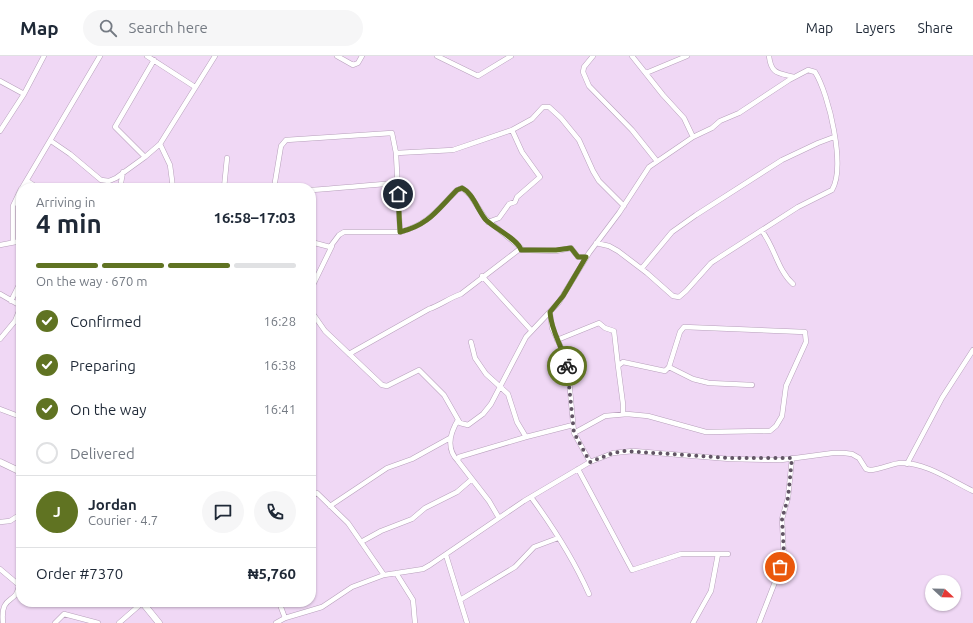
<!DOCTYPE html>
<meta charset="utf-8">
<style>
body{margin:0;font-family:Ubuntu,sans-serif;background:#f6f6f7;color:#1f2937;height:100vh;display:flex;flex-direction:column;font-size:15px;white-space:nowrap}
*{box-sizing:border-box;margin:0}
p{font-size:13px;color:#747a83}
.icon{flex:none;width:22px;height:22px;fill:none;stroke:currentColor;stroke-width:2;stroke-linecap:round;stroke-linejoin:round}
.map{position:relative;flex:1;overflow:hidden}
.side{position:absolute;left:16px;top:127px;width:300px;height:424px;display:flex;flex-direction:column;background:#fff;border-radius:16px;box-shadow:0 1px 3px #0004}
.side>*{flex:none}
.needle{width:26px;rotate:112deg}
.controls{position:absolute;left:925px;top:519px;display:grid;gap:8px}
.controls a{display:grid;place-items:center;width:36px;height:36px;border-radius:50%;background:#fff;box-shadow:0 1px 3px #0004;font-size:20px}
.pin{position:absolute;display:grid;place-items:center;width:34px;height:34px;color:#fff;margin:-17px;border:2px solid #fff;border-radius:50%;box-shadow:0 1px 4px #0007}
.courier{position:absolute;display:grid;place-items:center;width:40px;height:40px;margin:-20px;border:3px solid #607322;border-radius:50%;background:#fff;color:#222;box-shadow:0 1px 5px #0007}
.summary em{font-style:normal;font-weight:600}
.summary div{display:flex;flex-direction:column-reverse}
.summary{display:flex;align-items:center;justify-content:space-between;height:68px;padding:0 20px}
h1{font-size:26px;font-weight:600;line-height:30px}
.bar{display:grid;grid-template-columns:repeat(4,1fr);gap:6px 4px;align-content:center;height:48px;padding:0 20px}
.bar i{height:5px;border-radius:3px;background:#e0e1e3}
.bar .selected{background:#607322}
.bar p{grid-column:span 4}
.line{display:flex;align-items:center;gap:10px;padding:0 20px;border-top:1px solid #e0e1e3}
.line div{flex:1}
.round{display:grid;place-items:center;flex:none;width:42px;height:42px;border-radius:21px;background:#f6f6f7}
ol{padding:0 20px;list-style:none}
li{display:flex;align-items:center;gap:12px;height:44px}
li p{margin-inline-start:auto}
li .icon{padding:4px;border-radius:50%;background:#607322;color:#fff;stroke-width:4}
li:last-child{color:#747a83}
li i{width:22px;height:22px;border:2px solid #e0e1e3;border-radius:50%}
header{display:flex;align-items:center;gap:24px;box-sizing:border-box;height:56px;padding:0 20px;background:#fff;border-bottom:1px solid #e0e1e3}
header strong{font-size:19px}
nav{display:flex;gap:22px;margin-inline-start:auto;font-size:14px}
.search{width:280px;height:36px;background:#f6f6f7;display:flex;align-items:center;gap:10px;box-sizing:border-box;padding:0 14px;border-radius:22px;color:#747a83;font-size:15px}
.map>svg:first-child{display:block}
</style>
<header>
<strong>Map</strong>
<div class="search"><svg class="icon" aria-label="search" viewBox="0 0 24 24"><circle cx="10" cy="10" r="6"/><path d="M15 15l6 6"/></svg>Search here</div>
<nav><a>Map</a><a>Layers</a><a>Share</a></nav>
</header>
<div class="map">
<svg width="973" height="567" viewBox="0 0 973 567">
<rect width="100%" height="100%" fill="#f0d8f5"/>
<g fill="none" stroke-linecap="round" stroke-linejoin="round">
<defs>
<path id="street" d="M 147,0 L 195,31
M 337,0 L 353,9 L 358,7 L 362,0
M 437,0 L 478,20 L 511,0
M 593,0 L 584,11 L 583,16 L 589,30 L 632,74 L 656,104
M 632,0 L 663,39 L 684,62 L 693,81
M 769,0 C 771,18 778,17 794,21
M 646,17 L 687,0
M 0,25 L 24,38
M 0,75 L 24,38 L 44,0
M 51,85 L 70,98 L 101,124 L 109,125 L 116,122 L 145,101 L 160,88 L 215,0
M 160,88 L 170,109 L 173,132
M 396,97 L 453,94 L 512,74 L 532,63 L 543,51 L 549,51 L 561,62 L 579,84 L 593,115 L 599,125 L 624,150
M 145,101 L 115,71 L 154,4
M 27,125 L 38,132
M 22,132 L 100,0
M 120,132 L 123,116
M 224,132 L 227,102
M 274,132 L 281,90 L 286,84 L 392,77 L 396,97 L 400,176
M 311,134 C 340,132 368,129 398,127
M 488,166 L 499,162 L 509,148 L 515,146 L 517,141 L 540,121 L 522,96 L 512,74
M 762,175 C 775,192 778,215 793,228
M 13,186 L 13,150 L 21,133
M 311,186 L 330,191 L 339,179 L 344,176 L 400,176 C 429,168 437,154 457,134 L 462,132 L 470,139 L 485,162 L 521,192 L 461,238 C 449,242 441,249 429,253 L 349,298
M 0,189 L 21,185
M 521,194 L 556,195 L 571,192 L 578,201 L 586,201
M 642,212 L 672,176 L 696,159 L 782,104 L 818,87 L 834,81
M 482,220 L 531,274
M 311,233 L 332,190
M 0,238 L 21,250
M 11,245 L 21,225
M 311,255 L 325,275 L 382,329 L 387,330 L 419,314 L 444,339 L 460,367 L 468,369 L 483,358 L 491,348 L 526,281 L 559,246 L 589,197 L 619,157 L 649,111 L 693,81 L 712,72 L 720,65 L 739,57 L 789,24 L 808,14 L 815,16 C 829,38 846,111 832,134 L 798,151 L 720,201 L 711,207 L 686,235 L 679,241 L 673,240 L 647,217 L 618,195 L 609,190 L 596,187
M 550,256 L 552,272 L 564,298 L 568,313 L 574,377 L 590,406
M 0,283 L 15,265 L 21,250
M 557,284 L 599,267 L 605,272 L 614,275 L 618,310
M 471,286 L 475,302 L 486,318 L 508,338 L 517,366 L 526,381
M 0,353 L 21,361
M 623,358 L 623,348 L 618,310 L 623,306 L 665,315 L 669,311 L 693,323 L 709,327 L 752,329
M 458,364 C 450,377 446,393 458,405
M 574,377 L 605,360 L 627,358 L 648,360 L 706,376 L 770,375 L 776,370 L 782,360 L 786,330 L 806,286 L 805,276 L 684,271 L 680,276 L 669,311
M 907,408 L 942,342 L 973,294
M 578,413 L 632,514 L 681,498 L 728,498
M 311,439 L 317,437 L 348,467 L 384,519
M 531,441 C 553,471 574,504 589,538
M 330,450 L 387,412 L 412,403 L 450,382
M 499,462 L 489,445 L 458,405 L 459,401 L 526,381 L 573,369
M 0,466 L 10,465 L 21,458
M 361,486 L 381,475 L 412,463 L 425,452 L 457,436 L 472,423
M 446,499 L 467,567
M 0,513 L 19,529 C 17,549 0,537 3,567
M 396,517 L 413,544 L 415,567
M 460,544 L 515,511 L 534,491 L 558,482
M 279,546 L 285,562
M 55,567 L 64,558 L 98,567
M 119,567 L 142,547
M 276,567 L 285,562 L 322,551 L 352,531 L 384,519 L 423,513 L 430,509 L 524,445 L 590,406 L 613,397 L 633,395 L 730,403 L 781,404 L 833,397 L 844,397 L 852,398 L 859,402 L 866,413 L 870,414 C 880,414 890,408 900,407 C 925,406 952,425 973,435
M 693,567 L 711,535 L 718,498
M 759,567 L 784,503 L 782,463 L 788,442 L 792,402"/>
<path id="secondary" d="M 0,406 L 21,416
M 142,546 L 159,567"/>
</defs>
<!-- street casing -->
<use href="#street" stroke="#b7a0bb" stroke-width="5.5"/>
<!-- secondary casing -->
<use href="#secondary" stroke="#b7a0bb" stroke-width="7"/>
<!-- street -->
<use href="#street" stroke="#fff" stroke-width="4.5"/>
<!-- secondary -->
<use href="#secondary" stroke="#fff" stroke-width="6"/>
</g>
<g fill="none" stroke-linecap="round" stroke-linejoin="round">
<!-- done -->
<path stroke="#625565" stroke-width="4" stroke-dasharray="0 7.2" d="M 567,310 L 574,377 L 590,406 L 613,397 L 625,395 L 730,402 L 792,402 L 788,442 L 782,463 L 784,498 L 780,511"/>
<!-- route -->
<path stroke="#607322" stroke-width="5" d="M 398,138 L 400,176 C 429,169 437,154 457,134 L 462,132 C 473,137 478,155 486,164 C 494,172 519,184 521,194 L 556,194 L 571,192 L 578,201 L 586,201 L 563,240 L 550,256 C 551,276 563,291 567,310"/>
</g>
</svg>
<div class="controls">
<a><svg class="needle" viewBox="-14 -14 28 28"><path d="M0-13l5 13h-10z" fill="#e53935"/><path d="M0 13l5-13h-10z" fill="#747a83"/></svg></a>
</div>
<div class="pin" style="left:780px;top:511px;background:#ea580c"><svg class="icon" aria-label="bag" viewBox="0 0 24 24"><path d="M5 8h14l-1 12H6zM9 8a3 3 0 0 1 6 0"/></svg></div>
<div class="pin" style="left:398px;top:138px;background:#1f2937"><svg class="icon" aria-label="home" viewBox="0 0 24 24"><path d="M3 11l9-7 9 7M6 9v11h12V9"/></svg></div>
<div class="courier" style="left:567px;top:310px"><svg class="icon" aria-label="bike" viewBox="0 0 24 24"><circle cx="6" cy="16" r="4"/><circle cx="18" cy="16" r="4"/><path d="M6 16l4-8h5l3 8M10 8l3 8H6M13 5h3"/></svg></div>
<section class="side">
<div class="summary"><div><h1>4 min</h1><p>Arriving in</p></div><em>16:58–17:03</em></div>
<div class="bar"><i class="selected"></i><i class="selected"></i><i class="selected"></i><i></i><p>On the way · 670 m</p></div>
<ol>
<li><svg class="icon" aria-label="check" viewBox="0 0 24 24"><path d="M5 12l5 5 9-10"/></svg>Confirmed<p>16:28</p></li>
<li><svg class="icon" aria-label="check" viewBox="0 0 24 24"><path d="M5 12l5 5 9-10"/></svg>Preparing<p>16:38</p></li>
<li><svg class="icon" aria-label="check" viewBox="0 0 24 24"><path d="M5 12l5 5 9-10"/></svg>On the way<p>16:41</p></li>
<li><i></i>Delivered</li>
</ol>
<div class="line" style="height:72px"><b class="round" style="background:#607322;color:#fff">J</b><div><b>Jordan</b><p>Courier · 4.7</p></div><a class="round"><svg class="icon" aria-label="chat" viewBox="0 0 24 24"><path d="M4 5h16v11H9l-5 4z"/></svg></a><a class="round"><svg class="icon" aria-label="phone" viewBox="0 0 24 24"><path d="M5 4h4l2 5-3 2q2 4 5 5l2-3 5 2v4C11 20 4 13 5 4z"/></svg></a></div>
<div class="line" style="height:52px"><div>Order #7370</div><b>₦5,760</b></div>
</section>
</div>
